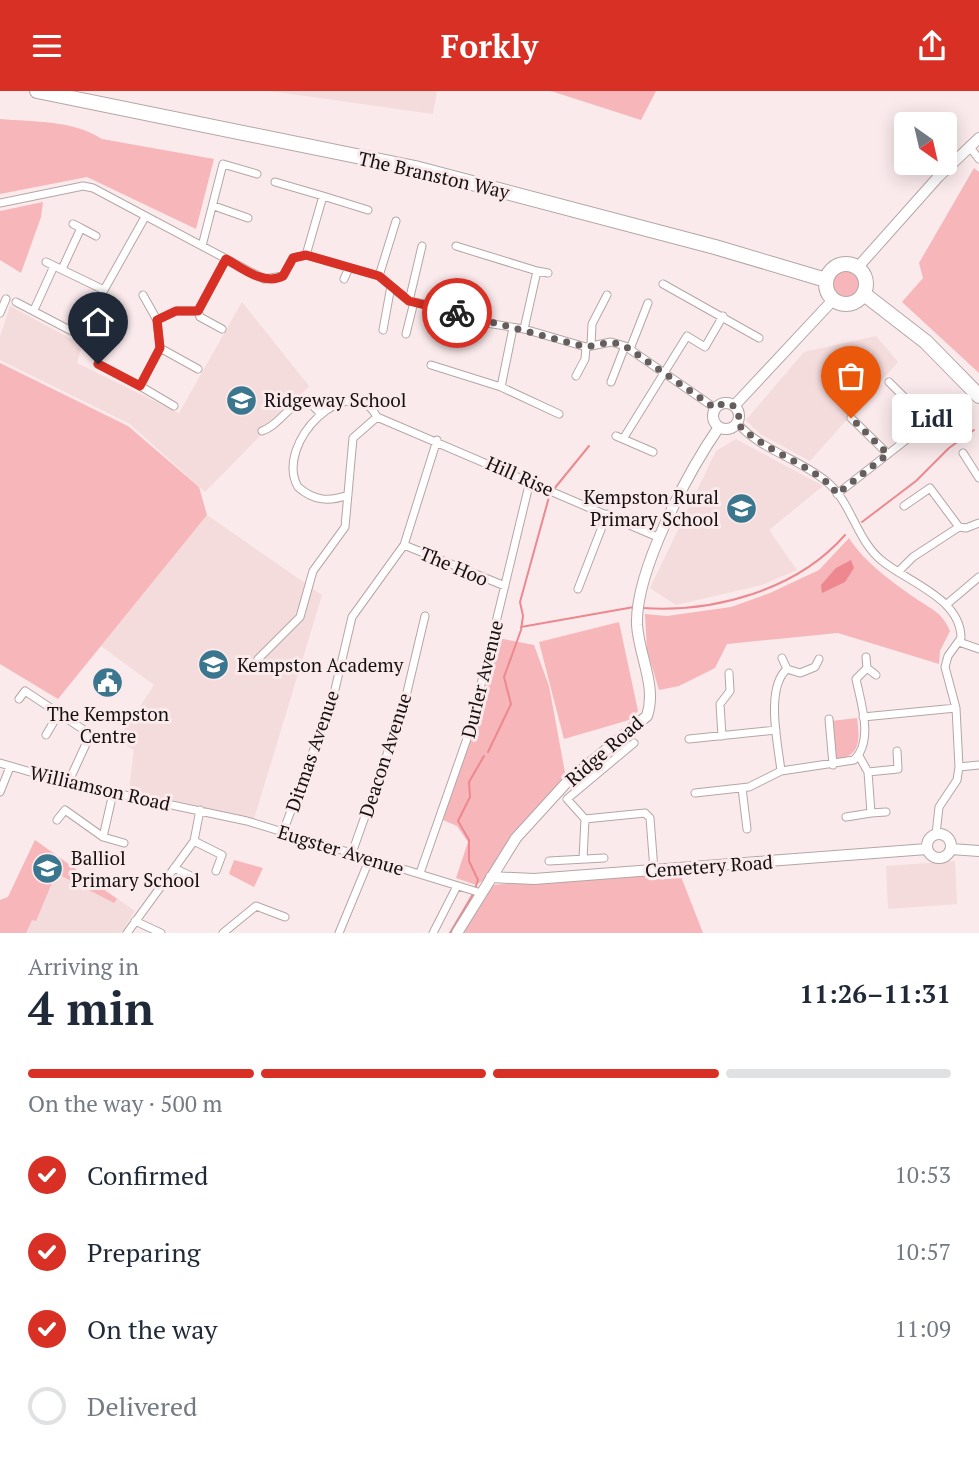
<!DOCTYPE html>
<meta charset="utf-8">
<style>
body{margin:0;font-family:"PT Serif",serif;background:#f2f2f3;color:#1f2937;height:100vh;display:flex;flex-direction:column;font-size:26px;white-space:nowrap}
*{box-sizing:border-box;margin:0}
p{font-size:23px;color:#747a83}
.icon{flex:none;width:38px;height:38px;fill:none;stroke:currentColor;stroke-width:2;stroke-linecap:round;stroke-linejoin:round}
.map{position:relative;height:842px;overflow:hidden}
.drawer{display:flex;flex-direction:column;background:#fff;flex:1}
.drawer>*{flex:none}
.needle{width:46px;rotate:146deg}
.buttons{position:absolute;left:894px;top:21px;display:grid;gap:14px}
.buttons a{display:grid;place-items:center;width:63px;height:63px;border-radius:7px;background:#fff;box-shadow:0 4px 18px #0003;font-size:35px}
.pin{position:absolute;display:grid;place-items:center;width:60px;height:60px;color:#fff;margin:-72px -30px;border-radius:50% 50% 50% 0;rotate:-45deg;box-shadow:0 0 7px #0007}
.pin .icon{rotate:45deg}
.courier{position:absolute;display:grid;place-items:center;width:70px;height:70px;margin:-35px;border:5px solid #d93025;border-radius:50%;background:#fff;color:#222;box-shadow:0 2px 9px #0007}
.bubble{position:absolute;height:49px;border-radius:7px;background:#fff;box-shadow:0 4px 18px #0003;font-size:23px;font-weight:700;line-height:49px;text-align:center}
.overview em{font-style:normal;font-weight:700}
.overview div{display:flex;flex-direction:column-reverse}
.overview{display:flex;align-items:center;justify-content:space-between;height:119px;padding:0 28px}
h1{font-size:46px;font-weight:700;line-height:52px}
.bar{display:grid;grid-template-columns:repeat(4,1fr);gap:10px 7px;align-content:center;height:84px;padding:0 28px}
.bar i{height:9px;border-radius:5px;background:#e0e1e3}
.bar .current{background:#d93025}
.bar p{grid-column:span 4}
ol{padding:0 28px;list-style:none}
li{display:flex;align-items:center;gap:21px;height:77px}
li p{margin-inline-start:auto}
li .icon{padding:7px;border-radius:50%;background:#d93025;color:#fff;stroke-width:4}
li:last-child{color:#747a83}
li i{width:38px;height:38px;border:4px solid #e0e1e3;border-radius:50%}
header{display:flex;justify-content:space-between;align-items:center;height:91px;padding:0 28px;background:#d93025;color:#fff;font-size:32px;font-weight:700}
.map>svg:first-child{display:block}
</style>
<header><svg class="icon" aria-label="menu" viewBox="0 0 24 24"><path d="M4 6h16M4 12h16M4 18h16"/></svg>Forkly<svg class="icon" aria-label="share" viewBox="0 0 24 24"><path d="M12 15V3M7 8l5-5 5 5M5 13v7h14v-7"/></svg></header>
<div class="map">
<svg width="979" height="842" viewBox="0 0 979 842">
<rect width="100%" height="100%" fill="#fbeaeb"/>
<!-- built -->
<path fill="#f4dbdc" d="M 270,0 L 437,0 L 433,23 Z
M 242,211 L 309,295 L 205,401 L 130,333 L 0,269 L 0,246 L 10,215 L 82,254 L 77,272 L 179,322 Z
M 876,245 L 898,271 L 810,370 L 760,343 L 746,329 L 804,261 Z
M 736,348 L 823,395 L 769,439 L 797,479 L 762,494 L 676,514 L 650,497 L 716,360 Z
M 207,424 L 322,504 L 254,728 L 129,699 L 134,659 L 118,649 L 154,594 L 101,555 Z
M 35,749 L 135,820 L 121,842 L 0,842 L 0,809 L 8,806 Z
M 955,770 L 957,813 L 888,818 L 886,775 Z"/>
<!-- green -->
<path fill="#f7b6b9" d="M 551,0 L 656,0 L 641,29 Z
M 0,28 C 35,31 72,29 102,48 L 214,68 L 196,138 L 87,86 L 0,103 Z
M 974,77 L 979,81 L 979,282 L 902,211 L 923,187 L 919,172 Z
M 43,111 L 41,126 L 21,182 L 0,169 L 0,120 Z
M829 194a16 16 0 1 1 32 0a16 16 0 1 1-32 0Z
M 0,272 L 128,335 L 199,396 L 207,424 L 58,608 L 0,573 Z
M 849,447 C 864,471 892,491 915,507 C 931,518 942,521 950,540 L 940,560 L 939,573 L 838,542 L 727,553 L 715,577 L 679,595 L 659,599 L 647,559 L 645,523 L 667,525 L 731,516 L 770,502 L 819,479 Z
M 619,531 L 638,620 L 629,629 L 564,648 L 539,551 Z
M 498,547 L 534,554 L 549,595 L 566,687 L 514,742 L 484,789 L 476,794 L 456,787 L 468,751 L 457,735 L 443,729 Z
M 857,627 C 860,648 861,666 835,669 L 831,630 Z
M 35,749 L 117,808 L 114,812 L 56,782 L 36,830 L 32,829 L 26,842 L 0,842 L 0,809 L 8,806 Z
M 234,769 L 263,777 L 254,796 L 229,783 Z
M 678,778 L 703,842 L 460,842 L 493,794 Z"/>
<!-- water -->
<path fill="#ed8890" d="M 851,469 L 854,477 L 845,491 L 822,502 L 821,494 L 836,477 Z"/>
<g fill="none" stroke-linecap="round" stroke-linejoin="round">
<!-- stream -->
<path stroke="#ed8890" stroke-width="2" d="M 554,398 L 589,355
M 862,431 L 916,390 L 949,357 L 974,339
M 643,517 C 714,522 797,499 845,444
M 521,536 L 634,516
M 488,661 L 511,613 L 504,586 L 521,539 L 523,525 L 520,511 L 549,406
M 475,798 L 478,789 L 469,770 L 469,749 L 458,730 L 470,706 L 469,691 L 484,665
M 450,842 L 473,803"/>
<defs>
<path id="street" d="M 969,55 L 979,68
M 275,91 L 323,105
M 0,112 L 83,95 L 93,97 L 264,188 L 283,185 L 293,167 L 306,164 L 379,185 L 409,210 L 443,217 L 480,231 L 524,238 L 586,256 L 611,251 L 625,255 L 715,317
M 214,115 L 248,127
M 81,137 L 96,145
M 202,155 L 223,73 L 257,83
M 456,155 L 537,180 L 524,238
M 306,164 L 323,105 L 368,119
M 46,171 L 104,199 L 145,126
M 62,178 L 81,137 L 73,133
M 537,180 L 548,182
M 379,185 L 396,130
M 344,188 L 349,177
M 663,193 L 759,247
M 143,204 L 157,229
M 409,210 L 422,155
M 16,211 L 85,247
M 34,219 L 54,175
M 198,220 L 200,226 L 222,238
M 0,222 L 6,208
M 383,239 L 391,195
M 406,243 L 414,211
M 591,255 L 592,233 L 607,204
M 160,257 L 198,278
M 630,258 L 648,212
M 98,273 L 140,295 L 160,257 L 157,229 L 176,220 L 198,220 L 226,168
M 431,274 L 501,296 L 513,237
M 576,285 L 585,268 L 586,256
M 611,291 L 625,255
M 140,295 L 174,315
M 501,296 L 559,323
M 377,326 L 660,447
M 851,327 L 888,363
M 929,331 L 940,341
M 737,332 C 762,360 798,367 826,390 C 851,410 856,448 881,469 C 907,491 961,507 961,547 L 948,565 L 945,576 L 956,617 L 959,676 L 957,689 L 939,716 L 936,743
M 262,340 C 280,334 288,313 307,309 L 321,323
M 616,345 L 653,361
M 623,348 L 687,245 L 705,256 L 723,225
M 963,362 L 979,387
M 837,403 L 929,331 L 889,291
M 904,415 L 930,397 L 959,436
M 404,454 L 505,495
M 898,481 L 913,466 L 959,436 L 966,437 L 979,432
M 578,498 L 607,423
M 947,513 L 979,486
M 959,551 L 979,558
M 866,566 L 867,577 L 876,584
M 782,567 L 787,578 L 800,582 L 815,576 L 819,568
M 258,568 L 300,526 L 313,480 L 345,436 L 353,347 L 377,326 C 351,276 273,352 298,396 C 314,410 329,411 348,404
M 19,608 L 25,600 L 87,641 L 86,653 L 68,692
M 863,626 L 956,617
M 829,628 L 833,674
M 46,644 L 59,622
M 722,645 L 720,613 L 730,600 L 729,582
M 689,648 L 776,639
M 859,665 L 868,681 L 871,722 L 886,721
M 0,672 L 68,692 L 247,730 L 481,802
M 959,676 L 979,674
M 781,680 C 778,653 765,597 787,578
M 868,681 L 898,678 L 897,660
M 742,697 L 747,738
M 0,701 L 10,676
M 695,702 L 749,696 L 781,680 L 854,669 C 874,650 861,612 856,588 L 867,577
M 846,726 L 871,722
M 585,728 L 567,708 L 634,652
M 57,729 L 65,719 L 103,746 L 124,752
M 283,741 L 333,607 L 352,526 L 404,454 L 437,349
M 103,746 L 113,702
M 194,750 L 222,764 L 216,780
M 352,762 L 403,618 L 425,525
M 583,768 L 585,728 L 645,722 L 650,727 L 654,779
M 549,770 L 604,767
M 174,777 L 195,787
M 420,782 L 470,639 L 530,390
M 135,830 L 161,842
M 127,842 L 194,750 L 200,719
M 223,842 L 256,815 L 285,826
M 339,842 L 370,767
M 433,842 L 457,795"/>
<path id="secondary" d="M 858,176 L 939,85 L 979,47
M713 325a13 13 0 1 1 26 0a13 13 0 1 1-26 0Z
M 734,315 L 833,209
M927 755a12 12 0 1 1 24 0a12 12 0 1 1-24 0Z
M 951,758 L 979,760
M 491,786 L 534,788 L 927,758
M 457,842 L 516,747 L 567,691 L 647,625 C 657,595 639,565 637,534 C 635,480 688,381 719,336"/>
<path id="highway" d="M 37,0 L 415,77 L 715,156 L 826,189
M826 193a20 20 0 1 1 40 0a20 20 0 1 1-40 0Z
M 864,203 L 926,251 L 979,305"/>
</defs>
<!-- street casing -->
<use href="#street" stroke="#b5a6a6" stroke-width="9"/>
<!-- secondary casing -->
<use href="#secondary" stroke="#b5a6a6" stroke-width="12"/>
<!-- highway casing -->
<use href="#highway" stroke="#b5a6a6" stroke-width="16"/>
<!-- street -->
<use href="#street" stroke="#fff" stroke-width="7"/>
<!-- secondary -->
<use href="#secondary" stroke="#fff" stroke-width="10"/>
<!-- highway -->
<use href="#highway" stroke="#fff" stroke-width="14"/>
</g>
<g fill="none" stroke-linecap="round" stroke-linejoin="round">
<!-- done -->
<path stroke="#665d5d" stroke-width="7" stroke-dasharray="0 12.6" d="M 457,222 L 586,256 L 611,251 L 625,255 L 712,315 L 715,317 L 724,312 L 734,315 L 739,324 L 737,332 C 763,361 822,377 837,403 L 888,363 L 851,327"/>
<!-- route -->
<path stroke="#d93025" stroke-width="9" d="M 98,273 L 140,295 L 160,257 L 157,229 L 176,220 L 198,220 L 226,168 C 242,177 264,195 283,185 L 293,167 L 306,164 L 379,185 L 409,210 L 457,222"/>
</g>
<!-- icons -->
<defs>
<symbol id="school-disc" viewBox="-11 -11 22 22"><circle r="9.5" fill="#3a768d" stroke="#fbeaeb"/><path d="M0-5L7-2L0 1L-7-2ZM-4 1L0 2.5L4 1V4Q0 6-4 4Z" fill="#fff"/></symbol>
<symbol id="civic-disc" viewBox="-11 -11 22 22"><circle r="9.5" fill="#3a768d" stroke="#fbeaeb"/><path d="M-.6-6.5H3V-4.5H.6V-3L4-1V1h2V6H-6V1h2V-1L-.6-3ZM-1.2 2.5V6h2.4V2.5Z" fill="#fff"/></symbol>
</defs>
<g fill-rule="evenodd">
<use href="#school-disc" x="224" y="292" width="35" height="35"/>
<use href="#school-disc" x="724" y="400" width="35" height="35"/>
<use href="#school-disc" x="196" y="556" width="35" height="35"/>
<use href="#civic-disc" x="90" y="574" width="35" height="35"/>
<use href="#school-disc" x="30" y="760" width="35" height="35"/>
</g>
<g text-anchor="middle" stroke-width="6" stroke-linejoin="round" paint-order="stroke">
<!-- street labels -->
<g font-size="19" fill="#161111" stroke="#fbeaeb">
<text transform="translate(434 84) rotate(13)" y="7">The Branston Way</text>
<text transform="translate(520 385) rotate(24)" y="7">Hill Rise</text>
<text transform="translate(454 475) rotate(23)" y="7">The Hoo</text>
<text transform="translate(482 588) rotate(-76)" y="7">Durler Avenue</text>
<text transform="translate(312 660) rotate(-71)" y="7">Ditmas Avenue</text>
<text transform="translate(604 660) rotate(-41)" y="7">Ridge Road</text>
<text transform="translate(385 664) rotate(-72)" y="7">Deacon Avenue</text>
<text transform="translate(100 697) rotate(13)" y="7">Williamson Road</text>
<text transform="translate(341 759) rotate(17)" y="7">Eugster Avenue</text>
<text transform="translate(709 775) rotate(-4)" y="7">Cemetery Road</text>
</g>
<!-- poi labels -->
<g font-size="19" fill="#161111" stroke="#fbeaeb" text-anchor="start">
<text x="264" y="316">Ridgeway School</text>
<text x="719" y="413" text-anchor="end">Kempston Rural<tspan x="719" dy="22">Primary School</tspan></text>
<text x="237" y="581">Kempston Academy</text>
<text x="108" y="630" text-anchor="middle">The Kempston<tspan x="108" dy="22">Centre</tspan></text>
<text x="71" y="774">Balliol<tspan x="71" dy="22">Primary School</tspan></text>
</g>
</g>
</svg>
<div class="buttons">
<a><svg class="needle" viewBox="-14 -14 28 28"><path d="M0-13l5 13h-10z" fill="#e53935"/><path d="M0 13l5-13h-10z" fill="#747a83"/></svg></a>
</div>
<div class="pin" style="left:851px;top:327px;background:#ea580c"><svg class="icon" aria-label="bag" viewBox="0 0 24 24"><path d="M5 8h14l-1 12H6zM9 8a3 3 0 0 1 6 0"/></svg></div>
<div class="pin" style="left:98px;top:273px;background:#1f2937"><svg class="icon" aria-label="home" viewBox="0 0 24 24"><path d="M3 11l9-7 9 7M6 9v11h12V9"/></svg></div>
<div class="courier" style="left:457px;top:222px"><svg class="icon" aria-label="bike" viewBox="0 0 24 24"><circle cx="6" cy="16" r="4"/><circle cx="18" cy="16" r="4"/><path d="M6 16l4-8h5l3 8M10 8l3 8H6M13 5h3"/></svg></div>
<div class="bubble" style="left:892px;top:303px;width:80px">Lidl</div>
</div>
<section class="drawer">
<div class="overview"><div><h1>4 min</h1><p>Arriving in</p></div><em>11:26–11:31</em></div>
<div class="bar"><i class="current"></i><i class="current"></i><i class="current"></i><i></i><p>On the way · 500 m</p></div>
<ol>
<li><svg class="icon" aria-label="check" viewBox="0 0 24 24"><path d="M5 12l5 5 9-10"/></svg>Confirmed<p>10:53</p></li>
<li><svg class="icon" aria-label="check" viewBox="0 0 24 24"><path d="M5 12l5 5 9-10"/></svg>Preparing<p>10:57</p></li>
<li><svg class="icon" aria-label="check" viewBox="0 0 24 24"><path d="M5 12l5 5 9-10"/></svg>On the way<p>11:09</p></li>
<li><i></i>Delivered</li>
</ol>
</section>
